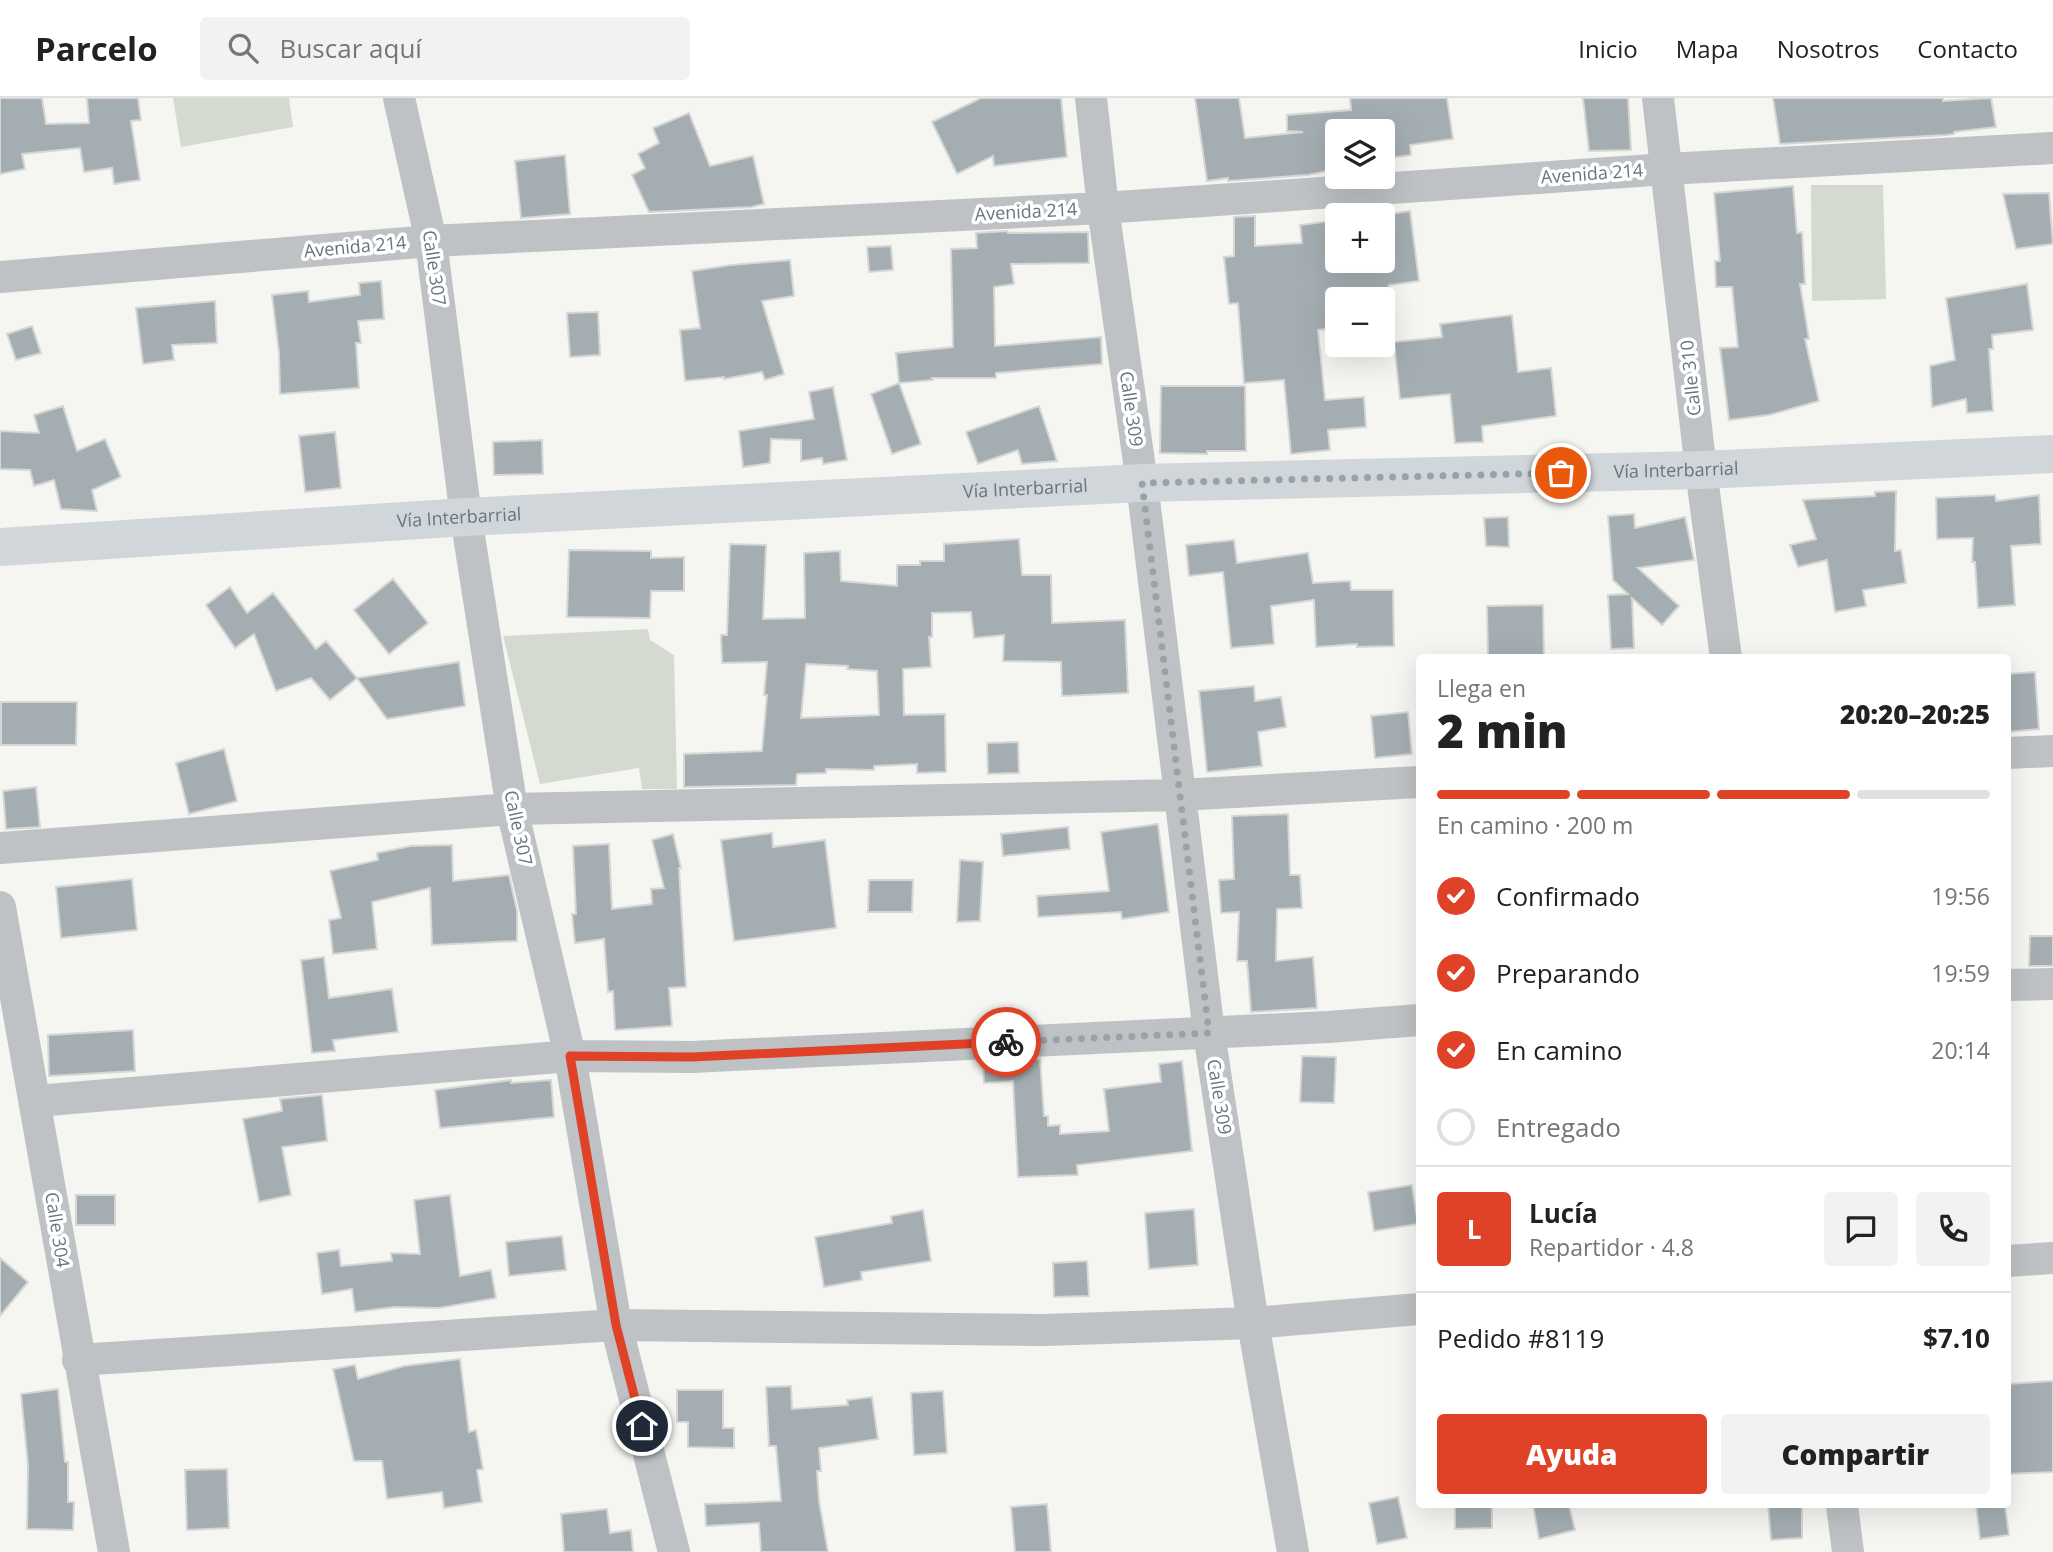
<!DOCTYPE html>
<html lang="es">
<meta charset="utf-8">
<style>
body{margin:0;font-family:"Open Sans",sans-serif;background:#f2f2f2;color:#222;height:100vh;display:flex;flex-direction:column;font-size:26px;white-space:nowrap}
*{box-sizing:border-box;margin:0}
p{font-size:23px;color:#767676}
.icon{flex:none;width:38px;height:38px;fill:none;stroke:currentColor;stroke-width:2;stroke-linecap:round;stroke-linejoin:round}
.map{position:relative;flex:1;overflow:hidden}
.sheet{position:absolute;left:1416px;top:556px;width:595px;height:854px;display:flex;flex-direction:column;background:#fff;border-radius:7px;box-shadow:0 7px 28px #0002}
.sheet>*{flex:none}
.buttons{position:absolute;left:1325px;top:21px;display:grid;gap:14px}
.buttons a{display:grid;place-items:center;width:70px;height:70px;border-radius:7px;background:#fff;box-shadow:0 7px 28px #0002;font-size:35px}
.pin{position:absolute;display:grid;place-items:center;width:60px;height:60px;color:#fff;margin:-30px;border:4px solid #fff;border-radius:50%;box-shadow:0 2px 7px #0007}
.courier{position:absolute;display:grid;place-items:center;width:70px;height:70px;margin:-35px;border:5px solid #df4227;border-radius:50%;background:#fff;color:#222;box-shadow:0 2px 9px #0007}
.headline em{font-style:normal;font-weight:800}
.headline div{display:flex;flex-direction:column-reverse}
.headline{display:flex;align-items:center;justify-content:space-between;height:119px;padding:0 21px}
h1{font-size:46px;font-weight:800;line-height:52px}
.bar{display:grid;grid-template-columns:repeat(4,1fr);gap:10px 7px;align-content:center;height:84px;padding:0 21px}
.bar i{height:9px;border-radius:5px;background:#e0e0e0}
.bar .selected{background:#df4227}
.bar p{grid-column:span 4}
.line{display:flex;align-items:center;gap:18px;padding:0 21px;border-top:2px solid #e0e0e0}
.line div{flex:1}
.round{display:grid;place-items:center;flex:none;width:74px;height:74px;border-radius:7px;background:#f2f2f2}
ol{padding:0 21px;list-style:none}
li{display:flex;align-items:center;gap:21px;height:77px}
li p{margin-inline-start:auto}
li .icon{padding:7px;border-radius:50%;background:#df4227;color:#fff;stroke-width:4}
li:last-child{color:#767676}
li i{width:38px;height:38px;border:4px solid #e0e0e0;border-radius:50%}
.button{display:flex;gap:14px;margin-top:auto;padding:14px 21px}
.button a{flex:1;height:80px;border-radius:7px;background:#df4227;color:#fff;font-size:28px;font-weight:800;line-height:80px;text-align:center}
.button a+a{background:#f2f2f2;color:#222}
header{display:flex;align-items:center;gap:42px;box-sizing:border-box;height:98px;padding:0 35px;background:#fff;border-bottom:2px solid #e0e0e0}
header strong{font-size:33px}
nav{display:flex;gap:38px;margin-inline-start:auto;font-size:24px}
.search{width:490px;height:63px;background:#f2f2f2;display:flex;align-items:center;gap:18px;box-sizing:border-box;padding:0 24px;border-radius:7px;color:#767676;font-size:26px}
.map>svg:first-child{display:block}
</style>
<header>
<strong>Parcelo</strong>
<div class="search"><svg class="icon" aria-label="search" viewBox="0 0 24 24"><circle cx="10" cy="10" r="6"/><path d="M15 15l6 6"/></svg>Buscar aquí</div>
<nav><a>Inicio</a><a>Mapa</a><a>Nosotros</a><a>Contacto</a></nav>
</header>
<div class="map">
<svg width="2053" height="1454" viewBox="0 0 2053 1454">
<rect width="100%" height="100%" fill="#f5f5f1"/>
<!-- green -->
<path fill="#d5dad1" d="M 173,0 L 289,0 L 293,29 L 181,49 Z
M 1811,87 L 1883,87 L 1886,201 L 1812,203 Z
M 648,531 L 650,542 L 674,557 L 677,691 L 642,691 L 639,670 L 540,686 L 503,538 Z"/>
<!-- building -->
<path fill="#a4aeb2" stroke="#d6d6d4" stroke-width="2" fill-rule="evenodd" d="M 0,0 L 42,0 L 46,26 L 89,25 L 87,0 L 138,0 L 141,22 L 131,23 L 140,82 L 114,86 L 112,70 L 84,74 L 80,50 L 22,56 L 25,71 L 0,76 Z
M 981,0 L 1061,0 L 1067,59 L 994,68 L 993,58 L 957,76 L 932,24 Z
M 1195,0 L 1239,0 L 1245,40 L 1303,34 L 1287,33 L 1287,17 L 1351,12 L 1350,0 L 1447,0 L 1453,41 L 1410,47 L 1411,57 L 1382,61 L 1382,33 L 1332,33 L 1337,71 L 1308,77 L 1228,83 L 1228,80 L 1207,83 Z
M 1583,0 L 1628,0 L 1631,52 L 1589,53 Z
M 1773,0 L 1943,0 L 1943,3 L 1991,0 L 1996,29 L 1954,34 L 1954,36 L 1947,37 L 1780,46 Z
M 689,15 L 710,68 L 753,58 L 764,106 L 751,109 L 649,114 L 632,77 L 645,70 L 638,56 L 659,45 L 653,30 Z
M 565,57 L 570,116 L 521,120 L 515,63 Z
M 1793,88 L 1797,135 L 1802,134 L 1805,186 L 1800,186 L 1809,241 L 1805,241 L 1819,303 L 1769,317 L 1729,322 L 1720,250 L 1738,249 L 1732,189 L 1716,189 L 1715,163 L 1720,163 L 1714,95 Z
M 2049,95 L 2053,146 L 2016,151 L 2003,96 Z
M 1410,113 L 1419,183 L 1389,187 L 1390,201 L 1337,201 L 1337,230 L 1318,232 L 1325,302 L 1364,299 L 1366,329 L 1328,332 L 1330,352 L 1291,356 L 1284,282 L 1244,285 L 1238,205 L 1229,206 L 1224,159 L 1234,158 L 1234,119 L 1255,118 L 1255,148 L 1302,145 L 1300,127 L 1331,123 L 1335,163 L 1382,163 L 1382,117 Z
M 1007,133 L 1008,135 L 1088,134 L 1089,165 L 1011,166 L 1014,186 L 994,189 L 995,248 L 1101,239 L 1102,266 L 996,275 L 996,280 L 932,280 L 933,282 L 899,285 L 896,255 L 953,249 L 951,151 L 977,150 L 976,135 Z
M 891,148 L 893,172 L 869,174 L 867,149 Z
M 790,162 L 794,198 L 762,203 L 784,276 L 765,282 L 762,274 L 724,281 L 724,279 L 685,283 L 680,232 L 700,230 L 692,173 L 731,167 Z
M 381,183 L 384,221 L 358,223 L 361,245 L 356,245 L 359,290 L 280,296 L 279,255 L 272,197 L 308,193 L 309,204 L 360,197 L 359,185 Z
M 2027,186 L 2033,232 L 1992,237 L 1993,251 L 1989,251 L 1993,313 L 1967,315 L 1966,301 L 1932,309 L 1930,268 L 1955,262 L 1946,200 Z
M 215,203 L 217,245 L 172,247 L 174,262 L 143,266 L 136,210 Z
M 598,214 L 600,257 L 570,259 L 567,215 Z
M 1512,217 L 1518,274 L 1551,270 L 1556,318 L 1482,328 L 1483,344 L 1455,345 L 1450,296 L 1400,301 L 1394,244 L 1442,239 L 1440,226 Z
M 32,228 L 41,255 L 16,262 L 7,236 Z
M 899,285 L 921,346 L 892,356 L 871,296 Z
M 1161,288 L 1245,288 L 1246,353 L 1207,353 L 1207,356 L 1160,355 Z
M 833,289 L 847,362 L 823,366 L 822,360 L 801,363 L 801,342 L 771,341 L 770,365 L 743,369 L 739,333 L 814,321 L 809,294 Z
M 63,308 L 77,353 L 105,341 L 121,379 L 92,392 L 97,413 L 61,411 L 54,382 L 34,388 L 30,372 L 0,371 L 0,333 L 39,335 L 34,317 Z
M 1039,308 L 1057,363 L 1022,366 L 1018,352 L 978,366 L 966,334 Z
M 335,334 L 341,390 L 305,394 L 299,338 Z
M 542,342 L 543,376 L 494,377 L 493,344 Z
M 1896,393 L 1895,453 L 1901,452 L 1906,485 L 1863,492 L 1866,508 L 1835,514 L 1827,462 L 1798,469 L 1790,447 L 1816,441 L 1803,402 L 1875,398 L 1875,394 Z
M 1995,397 L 1996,403 L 2039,397 L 2041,446 L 2011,448 L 2015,507 L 1978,510 L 1975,464 L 1972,464 L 1973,440 L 1937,441 L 1936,400 Z
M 1634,416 L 1635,430 L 1685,419 L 1694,462 L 1638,470 L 1679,508 L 1662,527 L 1632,500 L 1634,550 L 1611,551 L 1608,497 L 1628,496 L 1613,482 L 1608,418 Z
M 1508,419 L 1509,449 L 1486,448 L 1484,420 Z
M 1019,441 L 1022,477 L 1051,477 L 1052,525 L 1125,522 L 1128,595 L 1062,598 L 1061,564 L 1003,563 L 1004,537 L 974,540 L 971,514 L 932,515 L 932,539 L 929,539 L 931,569 L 903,571 L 904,617 L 945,616 L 946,674 L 917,675 L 917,666 L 874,668 L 874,672 L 826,671 L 826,675 L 797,676 L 796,687 L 684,689 L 684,656 L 762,653 L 767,597 L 764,597 L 767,564 L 722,565 L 721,537 L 727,537 L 730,446 L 766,447 L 763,521 L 805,520 L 804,455 L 840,453 L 841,483 L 897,488 L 897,467 L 920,467 L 920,463 L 944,463 L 944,446 ZM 806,566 L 848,568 L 847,571 L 877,573 L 879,617 L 801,620 Z
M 1234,442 L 1237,465 L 1308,455 L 1313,485 L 1350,483 L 1351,492 L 1393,492 L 1394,548 L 1357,549 L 1357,546 L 1316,549 L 1314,502 L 1271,508 L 1274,546 L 1231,550 L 1223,474 L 1189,478 L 1186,447 Z
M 569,452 L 651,453 L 651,460 L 684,459 L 684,493 L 651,493 L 650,520 L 567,519 Z
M 393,481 L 428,525 L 389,556 L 354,512 Z
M 230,489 L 247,515 L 273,495 L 316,551 L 326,543 L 357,580 L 330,602 L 311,580 L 276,593 L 254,536 L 235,550 L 206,507 Z
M 1543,507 L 1544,560 L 1488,560 L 1487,508 Z
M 459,564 L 465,608 L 387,621 L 357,580 Z
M 2035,574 L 2039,631 L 2007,634 L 2007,576 Z
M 1254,588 L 1255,603 L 1281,599 L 1286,629 L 1258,634 L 1262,668 L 1207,674 L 1199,593 Z
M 1,604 L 77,604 L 76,647 L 1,647 Z
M 1408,614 L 1412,656 L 1375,660 L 1371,618 Z
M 1018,644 L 1019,675 L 988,676 L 987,645 Z
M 224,651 L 237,703 L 189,716 L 176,665 Z
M 36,689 L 40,729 L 6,731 L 3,693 Z
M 1288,716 L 1290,777 L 1300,777 L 1302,810 L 1277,811 L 1276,863 L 1313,859 L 1317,910 L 1251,914 L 1247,863 L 1237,863 L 1239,814 L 1221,815 L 1219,782 L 1234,781 L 1232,718 Z
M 1158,726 L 1169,814 L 1122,821 L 1121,814 L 1038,819 L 1037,798 L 1109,793 L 1101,734 Z
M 1068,729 L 1070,751 L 1003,758 L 1001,736 Z
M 772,735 L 773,749 L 825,742 L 836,830 L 734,843 L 721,742 Z
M 673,736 L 681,770 L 679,770 L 686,889 L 669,890 L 672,928 L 615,932 L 613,893 L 608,894 L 604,841 L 575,845 L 572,816 L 576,816 L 573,748 L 609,746 L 612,811 L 652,806 L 651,791 L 664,790 L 652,742 Z
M 452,747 L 453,783 L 509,777 L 517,813 L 517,843 L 432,847 L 430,790 L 372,804 L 377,851 L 333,856 L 329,822 L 341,820 L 330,773 L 378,762 L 377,755 L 411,748 Z
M 960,762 L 983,764 L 980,823 L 957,824 Z
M 132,781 L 137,832 L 61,840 L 56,789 Z
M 869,782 L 913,782 L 912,814 L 868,814 Z
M 2030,838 L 2053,838 L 2053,868 L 2029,868 Z
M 324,859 L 329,900 L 392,891 L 398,934 L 333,942 L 335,953 L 312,955 L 301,862 Z
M 133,932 L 135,973 L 49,978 L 48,937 Z
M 1302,958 L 1336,959 L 1334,1005 L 1300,1004 Z
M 1040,961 L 1044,1018 L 1048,1018 L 1048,1028 L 1060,1027 L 1060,1036 L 1109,1033 L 1104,991 L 1161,984 L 1159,966 L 1182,963 L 1192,1053 L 1077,1067 L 1078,1077 L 1018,1079 L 1013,983 L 984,985 L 983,964 Z
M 511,982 L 511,985 L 551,982 L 554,1019 L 440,1030 L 435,992 Z
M 322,997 L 327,1043 L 282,1049 L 291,1097 L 259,1104 L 243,1021 L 282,1013 L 280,1001 Z
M 1412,1087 L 1418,1126 L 1374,1133 L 1368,1094 Z
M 76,1097 L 115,1097 L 115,1127 L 76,1127 Z
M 450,1097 L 460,1178 L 491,1172 L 496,1200 L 439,1210 L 395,1209 L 355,1214 L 352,1191 L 322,1196 L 317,1155 L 339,1152 L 341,1168 L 392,1163 L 391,1155 L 420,1156 L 414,1102 Z
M 1194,1111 L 1198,1167 L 1149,1171 L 1145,1115 Z
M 923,1112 L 931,1163 L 861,1174 L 862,1182 L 824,1189 L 815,1139 L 892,1125 L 891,1118 Z
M 562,1138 L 566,1172 L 509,1178 L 506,1144 Z
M 0,1160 L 28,1184 L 0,1218 Z
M 1087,1163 L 1089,1198 L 1054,1199 L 1053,1165 Z
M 460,1261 L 469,1334 L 476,1332 L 483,1371 L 477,1372 L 482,1404 L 444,1410 L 442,1394 L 387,1401 L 382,1363 L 354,1363 L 333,1271 L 355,1267 L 358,1281 L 404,1268 Z
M 2053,1283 L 2053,1374 L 2007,1376 L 2007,1286 Z
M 791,1288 L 792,1311 L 848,1307 L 847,1302 L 872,1299 L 878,1341 L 819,1350 L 821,1373 L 817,1373 L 819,1403 L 828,1454 L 761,1454 L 759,1425 L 706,1428 L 705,1406 L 781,1403 L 776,1348 L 769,1348 L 766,1289 Z
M 58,1291 L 65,1364 L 68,1364 L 68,1404 L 74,1404 L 73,1432 L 27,1431 L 28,1367 L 21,1296 Z
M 677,1292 L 723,1292 L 723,1330 L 734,1330 L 734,1350 L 688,1349 L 688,1324 L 677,1324 Z
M 943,1293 L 947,1355 L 914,1357 L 911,1295 Z
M 227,1371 L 229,1430 L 187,1432 L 185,1372 Z
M 1398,1399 L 1407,1440 L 1377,1446 L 1369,1405 Z
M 1047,1406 L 1051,1454 L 1015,1454 L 1011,1409 Z
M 1455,1407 L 1492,1407 L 1492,1430 L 1455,1431 Z
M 1533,1407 L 1569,1407 L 1575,1432 L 1539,1441 Z
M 1768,1407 L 1802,1407 L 1802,1440 L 1771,1442 Z
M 1976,1407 L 2005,1407 L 2009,1437 L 1980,1441 Z
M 607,1411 L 610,1435 L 631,1432 L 633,1454 L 564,1454 L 561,1416 Z"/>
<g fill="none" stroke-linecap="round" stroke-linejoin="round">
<!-- minor -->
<path stroke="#bec2c5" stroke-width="32" d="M 399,0 L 431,143 L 466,419 L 512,711 L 570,958 L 616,1227 L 674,1454
M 1091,0 L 1103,110 L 1142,385 L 1209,935 L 1253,1225 L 1293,1454
M 1658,0 L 1701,372 L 1726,560
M 0,179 L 431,143 L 1103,110 L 1667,71 L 2053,50
M 2007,655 L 2053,653
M 0,750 L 512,711 L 1179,697 L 1419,684
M 0,809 L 114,1454
M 2007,887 L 2053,886
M 36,1003 L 570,958 L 692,959 L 1328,929 L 1419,922
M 2007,1163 L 2053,1160
M 78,1262 L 616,1227 L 1045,1232 L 1253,1225 L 1419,1211
M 1842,1407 L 1848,1454"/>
<!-- major -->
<path stroke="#d1d6da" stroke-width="38" id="s1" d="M 0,449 L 466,419 L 1142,385 L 1701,372 L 2053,356"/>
</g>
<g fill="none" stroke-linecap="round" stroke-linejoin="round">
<!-- done -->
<path stroke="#97a3a9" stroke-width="7" stroke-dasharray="0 12.6" d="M 1006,944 L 1209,935 L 1142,385 L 1561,375"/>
<!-- route -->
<path stroke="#df4227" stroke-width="9" d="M 642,1328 L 616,1227 L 570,958 L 692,959 L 1006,944"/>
</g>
<g text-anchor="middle" stroke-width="7" stroke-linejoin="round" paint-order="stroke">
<!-- street labels -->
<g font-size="18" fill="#657782" stroke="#fff">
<text transform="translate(1592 76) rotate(-4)" y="6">Avenida 214</text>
<text transform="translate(1026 114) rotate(-3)" y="6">Avenida 214</text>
<text transform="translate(355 149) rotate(-5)" y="6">Avenida 214</text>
<text transform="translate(434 170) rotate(82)" y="6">Calle 307</text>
<text transform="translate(1691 280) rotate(-96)" y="6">Calle 310</text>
<text transform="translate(1131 311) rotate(82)" y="6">Calle 309</text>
<text dy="6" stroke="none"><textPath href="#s1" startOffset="1678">Vía Interbarrial</textPath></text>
<text dy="6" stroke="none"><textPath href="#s1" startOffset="1027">Vía Interbarrial</textPath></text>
<text dy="6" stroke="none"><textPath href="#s1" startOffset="460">Vía Interbarrial</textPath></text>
<text transform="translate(518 730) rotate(78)" y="6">Calle 307</text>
<text transform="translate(1219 999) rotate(81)" y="6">Calle 309</text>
<text transform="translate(57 1132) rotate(81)" y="6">Calle 304</text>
</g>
</g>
</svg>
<div class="buttons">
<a><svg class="icon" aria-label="layers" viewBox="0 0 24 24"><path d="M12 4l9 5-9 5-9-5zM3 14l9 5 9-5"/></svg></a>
<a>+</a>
<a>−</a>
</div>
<div class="pin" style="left:1561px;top:375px;background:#ea580c"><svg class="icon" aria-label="bag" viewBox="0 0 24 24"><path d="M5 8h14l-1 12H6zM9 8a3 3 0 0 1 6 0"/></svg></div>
<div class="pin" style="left:642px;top:1328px;background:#1f2937"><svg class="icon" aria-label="home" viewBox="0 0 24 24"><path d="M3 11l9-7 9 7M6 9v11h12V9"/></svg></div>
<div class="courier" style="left:1006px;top:944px"><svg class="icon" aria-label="bike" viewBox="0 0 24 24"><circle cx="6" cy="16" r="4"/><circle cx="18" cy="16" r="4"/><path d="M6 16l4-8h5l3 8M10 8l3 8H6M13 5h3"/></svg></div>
<section class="sheet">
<div class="headline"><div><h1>2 min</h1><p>Llega en</p></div><em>20:20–20:25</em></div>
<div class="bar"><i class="selected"></i><i class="selected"></i><i class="selected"></i><i></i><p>En camino · 200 m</p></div>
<ol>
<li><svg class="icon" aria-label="check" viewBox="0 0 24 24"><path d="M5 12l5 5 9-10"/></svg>Confirmado<p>19:56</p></li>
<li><svg class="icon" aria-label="check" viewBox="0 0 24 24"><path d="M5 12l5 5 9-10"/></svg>Preparando<p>19:59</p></li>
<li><svg class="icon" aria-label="check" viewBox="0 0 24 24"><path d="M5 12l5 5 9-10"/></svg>En camino<p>20:14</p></li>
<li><i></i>Entregado</li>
</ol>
<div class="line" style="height:126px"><b class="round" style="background:#df4227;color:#fff">L</b><div><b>Lucía</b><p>Repartidor · 4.8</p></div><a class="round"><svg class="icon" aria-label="chat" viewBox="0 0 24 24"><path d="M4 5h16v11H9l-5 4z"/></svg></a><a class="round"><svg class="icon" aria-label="phone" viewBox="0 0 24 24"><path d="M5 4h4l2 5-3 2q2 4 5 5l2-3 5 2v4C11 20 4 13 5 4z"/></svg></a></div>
<div class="line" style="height:91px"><div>Pedido #8119</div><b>$7.10</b></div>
<div class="button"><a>Ayuda</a><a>Compartir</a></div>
</section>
</div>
